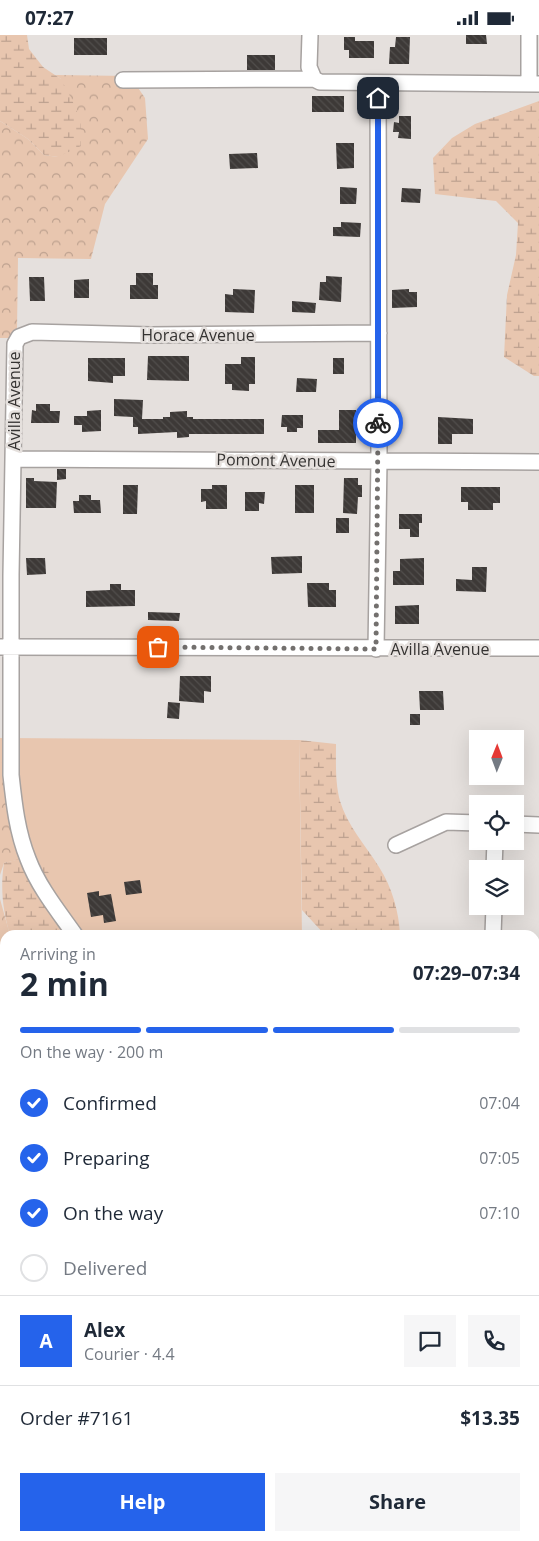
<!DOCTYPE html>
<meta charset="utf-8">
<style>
body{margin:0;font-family:"Open Sans",sans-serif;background:#f6f6f7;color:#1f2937;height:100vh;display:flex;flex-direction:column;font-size:19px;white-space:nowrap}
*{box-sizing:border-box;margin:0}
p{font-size:16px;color:#747a83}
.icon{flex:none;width:28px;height:28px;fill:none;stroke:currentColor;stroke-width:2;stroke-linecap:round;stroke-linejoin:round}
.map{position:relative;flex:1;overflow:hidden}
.panel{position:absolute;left:0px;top:895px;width:540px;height:611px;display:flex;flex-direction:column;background:#fff;border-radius:15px 15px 0 0;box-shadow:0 5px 20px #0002}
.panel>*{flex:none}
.needle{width:32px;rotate:1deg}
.controls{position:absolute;left:469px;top:695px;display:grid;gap:10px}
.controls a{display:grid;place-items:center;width:55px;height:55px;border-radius:0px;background:#fff;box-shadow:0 5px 20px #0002;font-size:25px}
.pin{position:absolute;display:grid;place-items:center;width:42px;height:42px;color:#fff;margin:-21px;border-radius:10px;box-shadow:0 2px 8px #0006}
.courier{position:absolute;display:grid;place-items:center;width:50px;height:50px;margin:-25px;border:4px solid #2563eb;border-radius:50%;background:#fff;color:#222;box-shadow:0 1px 6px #0007}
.head em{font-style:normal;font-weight:700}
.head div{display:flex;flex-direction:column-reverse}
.head{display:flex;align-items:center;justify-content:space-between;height:85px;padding:0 20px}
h1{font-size:32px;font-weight:700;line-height:38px}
.bar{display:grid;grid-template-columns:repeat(4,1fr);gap:8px 5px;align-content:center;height:60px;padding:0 20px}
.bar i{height:6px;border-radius:4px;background:#e0e1e3}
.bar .selected{background:#2563eb}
.bar p{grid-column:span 4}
.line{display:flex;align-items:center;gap:12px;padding:0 20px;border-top:1px solid #e0e1e3}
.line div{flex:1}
.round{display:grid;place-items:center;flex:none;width:52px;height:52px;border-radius:0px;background:#f6f6f7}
ol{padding:0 20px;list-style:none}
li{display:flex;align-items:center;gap:15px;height:55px}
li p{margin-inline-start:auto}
li .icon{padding:5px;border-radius:50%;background:#2563eb;color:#fff;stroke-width:4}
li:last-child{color:#747a83}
li i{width:28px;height:28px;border:2px solid #e0e1e3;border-radius:50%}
.action{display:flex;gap:10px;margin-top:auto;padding:10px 20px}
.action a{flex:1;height:58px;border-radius:0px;background:#2563eb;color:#fff;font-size:20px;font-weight:700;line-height:58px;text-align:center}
.action a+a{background:#f6f6f7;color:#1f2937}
.status{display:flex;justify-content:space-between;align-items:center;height:35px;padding:0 25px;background:#fff;direction:ltr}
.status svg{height:14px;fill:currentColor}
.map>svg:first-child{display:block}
</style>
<div class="status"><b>07:27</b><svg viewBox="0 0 49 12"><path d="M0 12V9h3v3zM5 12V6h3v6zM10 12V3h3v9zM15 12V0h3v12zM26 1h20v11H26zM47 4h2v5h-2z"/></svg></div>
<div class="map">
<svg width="539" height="1506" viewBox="0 0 539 1506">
<defs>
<pattern id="forest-crowns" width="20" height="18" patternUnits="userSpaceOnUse" patternTransform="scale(1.25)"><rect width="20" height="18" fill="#e8c6af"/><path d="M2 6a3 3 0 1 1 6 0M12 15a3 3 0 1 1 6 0" fill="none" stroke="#bda18f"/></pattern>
<pattern id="wetland-marsh" width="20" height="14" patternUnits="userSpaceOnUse" patternTransform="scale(1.25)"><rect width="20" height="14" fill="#e8c6af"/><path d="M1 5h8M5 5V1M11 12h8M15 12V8" fill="none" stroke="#bda18f"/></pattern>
<pattern id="building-back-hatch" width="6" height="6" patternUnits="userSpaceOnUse" patternTransform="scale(1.25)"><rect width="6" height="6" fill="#3d3937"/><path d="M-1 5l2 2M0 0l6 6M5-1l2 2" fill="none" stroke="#514e4c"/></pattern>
</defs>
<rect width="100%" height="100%" fill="#e5e0dd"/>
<!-- green -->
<path fill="#e8c6af" d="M 6,703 L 299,705 L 302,900 L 61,900 L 54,877 L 22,824 Z"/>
<!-- forest -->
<path fill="url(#forest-crowns)" d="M 55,40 L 130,41 L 145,63 L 148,104 L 105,169 L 91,224 L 18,223 L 17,296 L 12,303 L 0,303 L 0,86 L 28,104 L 44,120 L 58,122 L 61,44 Z
M 0,703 L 6,703 L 22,824 L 4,828 L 0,840 Z
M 0,864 L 10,900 L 5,900 L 5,1182 L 0,1181 Z
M 0,1339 L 5,1339 L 5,1501 L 287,1501 L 287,1506 L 0,1506 Z"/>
<!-- wetland -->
<path fill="url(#wetland-marsh)" d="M 0,0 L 27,0 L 29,14 L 43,32 L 61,44 L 72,65 L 81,86 L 81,111 L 58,122 L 44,120 L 28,104 L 0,86 Z
M 539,66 L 539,341 L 534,341 L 504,322 L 507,260 L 516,220 L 518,188 L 496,166 L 435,159 L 433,123 L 452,103 L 475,89 Z
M 299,705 L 336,709 C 336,727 335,748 340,766 C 347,790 366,811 379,832 C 392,852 399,877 400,900 L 325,900 L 302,875 Z
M 36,820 L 49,838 L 54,877 L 61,900 L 10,900 C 3,876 0,854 4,828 Z"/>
<!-- building -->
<path fill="url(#building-back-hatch)" d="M 466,0 L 486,0 L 487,9 L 466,9 Z
M 344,2 L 355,2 L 355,6 L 374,6 L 374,23 L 349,23 L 349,15 L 344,15 Z
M 396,2 L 410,2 L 409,29 L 389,29 L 390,12 L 395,12 Z
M 74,3 L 107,3 L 107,20 L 74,20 Z
M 247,20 L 275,20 L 275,35 L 247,35 Z
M 312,61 L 344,61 L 344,77 L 312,77 Z
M 399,81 L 411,81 L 411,104 L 398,103 L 399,97 L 393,97 L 394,87 L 399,88 Z
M 336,108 L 354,108 L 354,133 L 337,134 Z
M 257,118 L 258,133 L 230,134 L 229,119 Z
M 340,152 L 357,153 L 356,169 L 340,169 Z
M 402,153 L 421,154 L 420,168 L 401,167 Z
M 341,187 L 361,188 L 360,202 L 333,201 L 333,192 L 341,192 Z
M 136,238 L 153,238 L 153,250 L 158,250 L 158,264 L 130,264 L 130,250 L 136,250 Z
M 326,241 L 342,242 L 341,267 L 319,265 L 320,247 L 326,247 Z
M 29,242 L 44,242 L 45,266 L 30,266 Z
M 89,244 L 89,263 L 74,263 L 74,245 Z
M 233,254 L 255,255 L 254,278 L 225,277 L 225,259 L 233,260 Z
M 409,254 L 409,257 L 417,257 L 417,272 L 392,273 L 392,255 Z
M 292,266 L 316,268 L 315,278 L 292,277 Z
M 148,321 L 189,321 L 189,346 L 147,345 Z
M 241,322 L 255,322 L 255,349 L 249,349 L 249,356 L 232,355 L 232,349 L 225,349 L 225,329 L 241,329 Z
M 88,323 L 125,323 L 125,341 L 113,341 L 113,348 L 88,346 Z
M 333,323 L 344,323 L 344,339 L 333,339 Z
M 297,343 L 317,344 L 316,357 L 296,357 Z
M 114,364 L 143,365 L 142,384 L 163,384 L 163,382 L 170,382 L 170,377 L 187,376 L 187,382 L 193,382 L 193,384 L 264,384 L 264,399 L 189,399 L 189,402 L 177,403 L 177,397 L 138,399 L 138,392 L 133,392 L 133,382 L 114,381 Z
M 36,369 L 50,369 L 50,376 L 60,376 L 59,388 L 31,388 L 32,375 L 36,376 Z
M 101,375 L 101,396 L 82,397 L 82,390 L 74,390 L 74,381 L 87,381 L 87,376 Z
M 339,375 L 356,375 L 356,408 L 318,408 L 318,395 L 339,395 Z
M 282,380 L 303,380 L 303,393 L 297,393 L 297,397 L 287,397 L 287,392 L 281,392 Z
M 438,382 L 473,384 L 473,399 L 452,399 L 452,409 L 438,409 Z
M 57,434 L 66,434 L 66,444 L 57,445 Z
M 26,443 L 34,443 L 34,446 L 57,447 L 56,473 L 26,473 Z
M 344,443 L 358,443 L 358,450 L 362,450 L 362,462 L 358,462 L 357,479 L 343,478 Z
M 123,450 L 138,450 L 137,479 L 123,479 Z
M 212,450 L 227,450 L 227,474 L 206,474 L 206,466 L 201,467 L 201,454 L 212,454 Z
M 295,450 L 314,450 L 314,478 L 295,478 Z
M 461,452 L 500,452 L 500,468 L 493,468 L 493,475 L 468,475 L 468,467 L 461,467 Z
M 245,457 L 265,457 L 264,469 L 259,468 L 259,476 L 245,476 Z
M 79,460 L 91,460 L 91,465 L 100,465 L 101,478 L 74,478 L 73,466 L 79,466 Z
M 399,479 L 422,479 L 422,488 L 419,488 L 419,502 L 410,502 L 410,494 L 399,494 Z
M 336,483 L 349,483 L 349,498 L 336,498 Z
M 302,521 L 302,538 L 272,539 L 271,522 Z
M 26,523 L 45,523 L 46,539 L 27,540 Z
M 424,523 L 424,550 L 393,550 L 393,536 L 400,536 L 400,524 Z
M 472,532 L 487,532 L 486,557 L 456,556 L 456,544 L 472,545 Z
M 307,548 L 329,548 L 329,555 L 336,555 L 336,572 L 308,572 Z
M 110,549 L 121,549 L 121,555 L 135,555 L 135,571 L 86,572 L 86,556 L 110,555 Z
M 419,570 L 419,589 L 395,589 L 395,571 Z
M 148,577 L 180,578 L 179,586 L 148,585 Z
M 180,641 L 211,641 L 211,657 L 204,656 L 204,668 L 179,666 Z
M 419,656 L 443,656 L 444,675 L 420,675 Z
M 168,667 L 180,668 L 179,684 L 167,683 Z
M 410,679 L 420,679 L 420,690 L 410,690 Z
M 140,845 L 142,858 L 126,860 L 124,847 Z
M 99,856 L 99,861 L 111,859 L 116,886 L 104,888 L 103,880 L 91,882 L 87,858 Z"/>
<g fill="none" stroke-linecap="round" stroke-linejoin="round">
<defs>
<path id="minor" d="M 310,0 L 309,32 L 314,44
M 123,45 L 314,44 L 320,47 L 539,49
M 529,49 L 529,0
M 14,424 L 539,427
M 0,612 L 539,613
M 376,614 L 379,426 L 378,48
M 515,789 L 539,790
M 396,810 L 446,787 L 478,788
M 494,834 L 495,806
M 75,900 C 58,876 38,851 28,824 C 17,797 14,768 11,740 L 11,540 L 15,309 L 19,302 L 32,297 L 151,300 L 379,298
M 493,900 L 494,871
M 535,1038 L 539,1038
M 535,1155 L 539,1155
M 535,1496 L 539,1496
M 384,1501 L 386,1504 L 400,1501"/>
</defs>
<!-- minor casing -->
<use href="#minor" stroke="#a7a2a0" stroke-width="18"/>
<!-- minor -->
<use href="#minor" stroke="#fff" stroke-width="15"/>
</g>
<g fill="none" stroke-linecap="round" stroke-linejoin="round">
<!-- done -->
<path stroke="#73706e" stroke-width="5" stroke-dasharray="0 9" d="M 158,612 L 376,614 L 378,388"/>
<!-- route -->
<path stroke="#2563eb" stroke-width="6" d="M 378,63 L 378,388"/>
</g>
<g text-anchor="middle" stroke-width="5" stroke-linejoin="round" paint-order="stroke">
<!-- street labels -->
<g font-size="16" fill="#353332" stroke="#e5e0dd">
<text x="198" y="306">Horace Avenue</text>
<text transform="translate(14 366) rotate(-90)" y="6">Avilla Avenue</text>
<text transform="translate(276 425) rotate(1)" y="6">Pomont Avenue</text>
<text x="440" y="620">Avilla Avenue</text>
</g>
</g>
</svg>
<div class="controls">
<a><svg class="needle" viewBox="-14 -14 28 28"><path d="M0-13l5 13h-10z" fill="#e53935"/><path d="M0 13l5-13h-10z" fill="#747a83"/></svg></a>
<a><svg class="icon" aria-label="locate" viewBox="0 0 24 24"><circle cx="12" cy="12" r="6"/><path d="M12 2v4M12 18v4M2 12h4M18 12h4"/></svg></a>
<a><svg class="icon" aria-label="layers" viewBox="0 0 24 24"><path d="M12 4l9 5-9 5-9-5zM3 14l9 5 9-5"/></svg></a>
</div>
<div class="pin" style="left:158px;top:612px;background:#ea580c"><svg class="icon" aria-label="bag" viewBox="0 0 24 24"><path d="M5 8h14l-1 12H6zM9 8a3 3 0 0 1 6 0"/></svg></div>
<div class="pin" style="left:378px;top:63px;background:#1f2937"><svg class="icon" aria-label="home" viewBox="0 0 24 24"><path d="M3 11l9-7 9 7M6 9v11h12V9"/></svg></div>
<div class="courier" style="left:378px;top:388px"><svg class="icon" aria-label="bike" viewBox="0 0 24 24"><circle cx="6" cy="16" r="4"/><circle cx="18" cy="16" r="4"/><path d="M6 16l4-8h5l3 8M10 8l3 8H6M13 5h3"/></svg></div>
<section class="panel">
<div class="head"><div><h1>2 min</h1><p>Arriving in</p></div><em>07:29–07:34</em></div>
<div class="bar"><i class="selected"></i><i class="selected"></i><i class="selected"></i><i></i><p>On the way · 200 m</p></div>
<ol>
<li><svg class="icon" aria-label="check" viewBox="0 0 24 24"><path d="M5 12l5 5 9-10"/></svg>Confirmed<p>07:04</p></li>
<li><svg class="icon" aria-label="check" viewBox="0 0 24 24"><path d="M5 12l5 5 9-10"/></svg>Preparing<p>07:05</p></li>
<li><svg class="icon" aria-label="check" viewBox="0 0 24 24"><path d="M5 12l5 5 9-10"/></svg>On the way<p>07:10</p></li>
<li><i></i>Delivered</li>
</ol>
<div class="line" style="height:90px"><b class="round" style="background:#2563eb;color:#fff">A</b><div><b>Alex</b><p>Courier · 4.4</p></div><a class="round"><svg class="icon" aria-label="chat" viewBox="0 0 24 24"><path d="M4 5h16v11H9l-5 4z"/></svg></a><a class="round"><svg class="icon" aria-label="phone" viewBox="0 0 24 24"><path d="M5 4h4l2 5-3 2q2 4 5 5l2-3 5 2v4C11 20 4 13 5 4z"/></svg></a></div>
<div class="line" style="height:65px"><div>Order #7161</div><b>$13.35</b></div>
<div class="action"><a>Help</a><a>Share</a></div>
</section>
</div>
